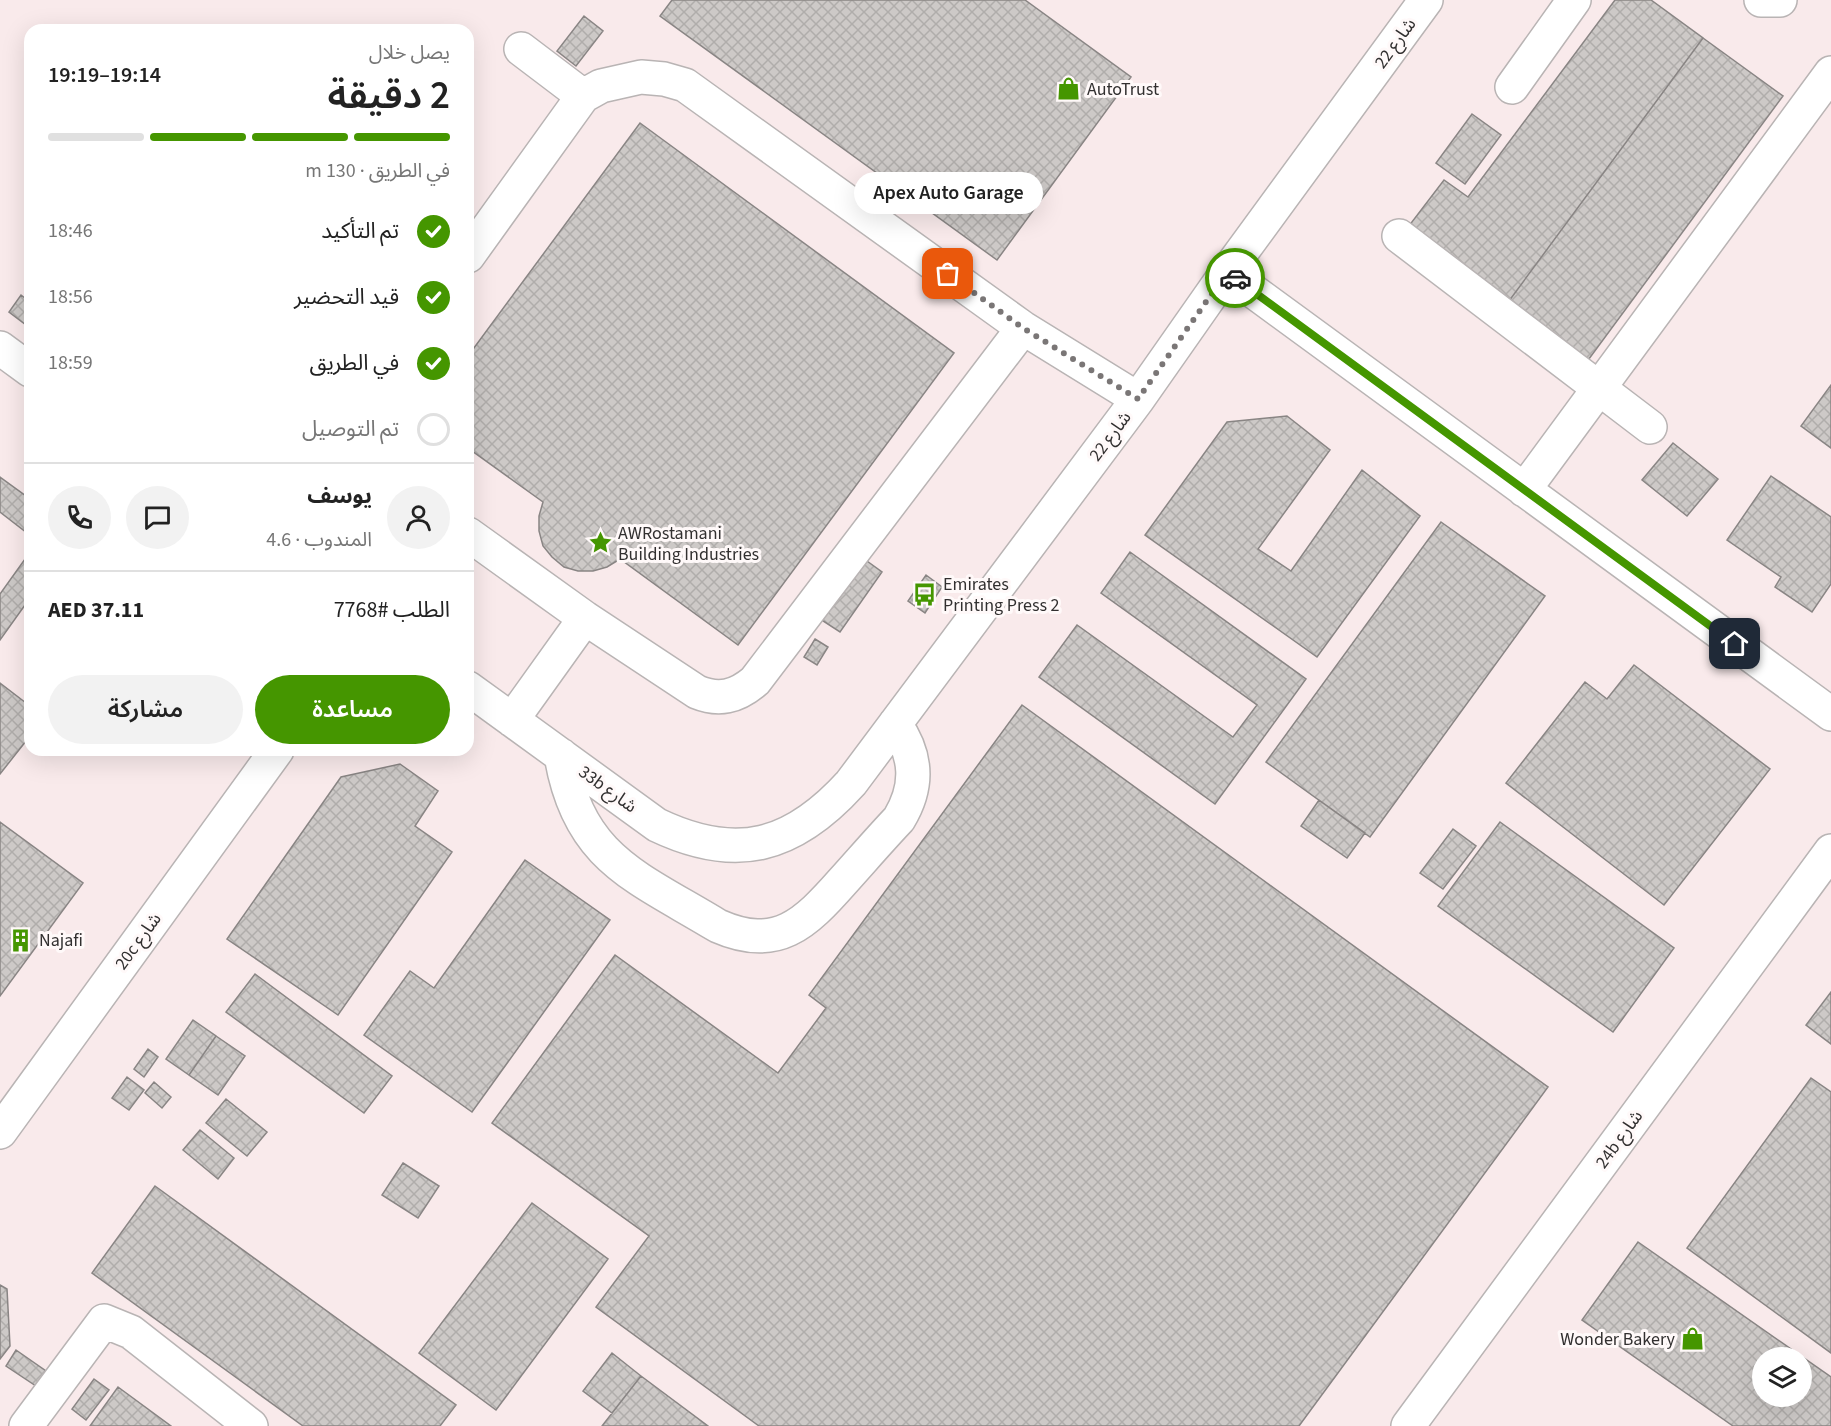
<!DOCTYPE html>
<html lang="ar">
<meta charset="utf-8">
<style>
body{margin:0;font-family:"Source Sans 3","Noto Sans Arabic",sans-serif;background:#f2f2f2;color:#222;direction:rtl;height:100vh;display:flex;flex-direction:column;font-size:22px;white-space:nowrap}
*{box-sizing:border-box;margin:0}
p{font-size:20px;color:#767676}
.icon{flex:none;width:33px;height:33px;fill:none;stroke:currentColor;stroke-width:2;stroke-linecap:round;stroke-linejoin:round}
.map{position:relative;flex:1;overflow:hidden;direction:ltr}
.drawer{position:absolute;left:24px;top:24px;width:450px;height:732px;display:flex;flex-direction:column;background:#fff;border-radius:18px;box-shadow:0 6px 24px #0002;direction:rtl}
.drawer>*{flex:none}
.fabs{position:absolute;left:1752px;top:1347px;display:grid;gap:12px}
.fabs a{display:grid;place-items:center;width:60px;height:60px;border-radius:50%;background:#fff;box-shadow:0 6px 24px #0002;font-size:30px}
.pin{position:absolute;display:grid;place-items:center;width:51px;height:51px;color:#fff;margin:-26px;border-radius:12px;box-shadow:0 3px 9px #0006}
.courier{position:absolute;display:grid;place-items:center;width:60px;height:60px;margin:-30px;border:4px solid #459600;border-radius:50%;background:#fff;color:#222;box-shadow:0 2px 8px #0007}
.bubble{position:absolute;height:42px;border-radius:21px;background:#fff;box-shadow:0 6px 24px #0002;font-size:20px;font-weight:600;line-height:42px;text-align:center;direction:rtl}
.overview em{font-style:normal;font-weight:600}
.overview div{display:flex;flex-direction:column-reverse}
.overview{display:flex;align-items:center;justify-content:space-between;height:102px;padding:0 24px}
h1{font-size:39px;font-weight:600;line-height:45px}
.bar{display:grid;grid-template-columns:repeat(4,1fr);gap:9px 6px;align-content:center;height:72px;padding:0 24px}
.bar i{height:8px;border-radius:4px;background:#e0e0e0}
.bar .selected{background:#459600}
.bar p{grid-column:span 4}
.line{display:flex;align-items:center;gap:15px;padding:0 24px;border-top:2px solid #e0e0e0}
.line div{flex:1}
.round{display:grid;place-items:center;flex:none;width:63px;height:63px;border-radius:32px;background:#f2f2f2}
ol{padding:0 24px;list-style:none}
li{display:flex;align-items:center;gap:18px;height:66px}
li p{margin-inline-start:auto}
li .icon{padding:6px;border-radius:50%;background:#459600;color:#fff;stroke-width:4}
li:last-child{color:#767676}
li i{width:33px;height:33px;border:3px solid #e0e0e0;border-radius:50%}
.primary-button{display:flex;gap:12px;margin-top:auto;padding:12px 24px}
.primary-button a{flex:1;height:69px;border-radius:36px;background:#459600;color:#fff;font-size:24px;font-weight:600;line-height:69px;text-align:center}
.primary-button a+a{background:#f2f2f2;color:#222}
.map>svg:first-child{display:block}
</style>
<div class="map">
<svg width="1831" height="1426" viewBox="0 0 1831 1426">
<defs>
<pattern id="building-cross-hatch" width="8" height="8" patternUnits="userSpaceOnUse" patternTransform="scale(1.5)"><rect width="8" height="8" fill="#cdc9c7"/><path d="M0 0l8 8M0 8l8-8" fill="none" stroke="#b0adab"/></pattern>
</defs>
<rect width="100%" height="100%" fill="#fff9f9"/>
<!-- built -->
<path fill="#f9eaeb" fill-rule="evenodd" d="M 0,0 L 1831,0 L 1831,1426 L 0,1426 ZM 30,30 L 468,30 L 468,750 L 30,750 ZM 1762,1358 L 1802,1358 L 1802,1396 L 1762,1396 Z"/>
<!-- building -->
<path fill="url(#building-cross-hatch)" stroke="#898584" stroke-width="1.5" fill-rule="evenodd" d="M 672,0 L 1025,0 L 1131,77 L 997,260 L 660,16 Z
M 1615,0 L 1651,0 L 1703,38 L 1506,305 L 1405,231 L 1444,180 L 1468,197 Z
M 584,16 L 603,31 L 576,66 L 557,51 Z
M 1703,38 L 1783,96 L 1586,363 L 1506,305 Z
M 1472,114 L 1501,135 L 1465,184 L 1436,163 Z
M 640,123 L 954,353 L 738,645 L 620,559 L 607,567 L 593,571 L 578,571 L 564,567 L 552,557 L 543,546 L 539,531 L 539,516 L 543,502 L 468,448 L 468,356 Z
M 21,295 L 30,302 L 30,328 L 9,312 Z
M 1831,385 L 1831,448 L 1801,426 Z
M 1287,416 L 1330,450 L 1258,549 L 1291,571 L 1362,470 L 1420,516 L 1317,657 L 1145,535 L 1227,422 Z
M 1673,443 L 1718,479 L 1687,516 L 1642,480 Z
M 1771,476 L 1831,517 L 1831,584 L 1812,612 L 1775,587 L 1781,577 L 1727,540 Z
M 0,477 L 30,499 L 30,529 L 27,533 L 0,512 Z
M 1441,522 L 1545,596 L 1370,837 L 1266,762 Z
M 30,552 L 30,598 L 0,640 L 0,594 Z
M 1130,552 L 1306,679 L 1215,804 L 1039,677 L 1077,625 L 1233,737 L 1257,705 L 1101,593 Z
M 860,556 L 882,572 L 840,632 L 817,617 Z
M 926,575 L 942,587 L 925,613 L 908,601 Z
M 815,639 L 828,647 L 817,665 L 804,657 Z
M 1634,665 L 1770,769 L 1664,905 L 1506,783 L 1585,682 L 1607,699 Z
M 0,683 L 30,706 L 30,736 L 0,774 Z
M 1022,705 L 1548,1087 L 1299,1426 L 759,1426 L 596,1307 L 649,1236 L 492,1123 L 615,955 L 778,1073 L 826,1008 L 809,995 Z
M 400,764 L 438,791 L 415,826 L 452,852 L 338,1015 L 227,939 L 341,777 Z
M 1319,800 L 1365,833 L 1347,858 L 1301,826 Z
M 0,822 L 83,883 L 0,996 Z
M 1500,822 L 1674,948 L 1613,1032 L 1438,906 Z
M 1453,829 L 1476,846 L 1443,889 L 1420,873 Z
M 525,860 L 610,920 L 472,1112 L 364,1035 L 410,971 L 434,988 Z
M 255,974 L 392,1076 L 364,1113 L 226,1012 Z
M 1831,992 L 1831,1044 L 1806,1025 Z
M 193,1020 L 216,1036 L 189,1075 L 166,1059 Z
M 216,1036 L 245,1056 L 218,1095 L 189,1075 Z
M 148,1049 L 158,1057 L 144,1077 L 134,1069 Z
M 127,1077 L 144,1090 L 129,1110 L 112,1098 Z
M 1811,1078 L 1831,1092 L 1831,1353 L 1687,1248 Z
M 154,1082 L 171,1097 L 162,1108 L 145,1093 Z
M 226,1099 L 267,1132 L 247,1156 L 206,1123 Z
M 200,1130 L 234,1158 L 218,1179 L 183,1150 Z
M 403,1163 L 439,1186 L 418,1218 L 382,1195 Z
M 155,1186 L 456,1405 L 440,1426 L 303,1426 L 92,1273 Z
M 532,1203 L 608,1259 L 496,1410 L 419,1353 Z
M 1638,1242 L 1831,1377 L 1831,1426 L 1733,1426 L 1582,1320 ZM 1762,1358 L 1802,1358 L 1802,1396 L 1762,1396 Z
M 0,1285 L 7,1289 L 10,1346 L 0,1359 Z
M 16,1350 L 46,1371 L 36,1386 L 6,1366 Z
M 612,1353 L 641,1376 L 612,1413 L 583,1391 Z
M 641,1376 L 708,1426 L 602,1426 Z
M 94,1379 L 109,1390 L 86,1420 L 72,1409 Z
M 118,1387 L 171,1426 L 90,1426 Z"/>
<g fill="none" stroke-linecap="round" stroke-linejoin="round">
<defs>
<path id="minor" d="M 1761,0 L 1780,0
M 521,49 L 583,96
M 1512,87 L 1574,0
M 1399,236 L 1650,427
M 468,256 L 583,96 L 601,86 L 641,77 L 664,79 L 685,85 L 1023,328 L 1138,399
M 1227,272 L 1831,714
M 0,348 L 30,370
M 1524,490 L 1831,73
M 468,534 L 585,618 L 697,692 C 719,701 736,697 755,681 L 1023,328
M 468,688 L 657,825 C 737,863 793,847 851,783 L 1138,399 L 1227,272 L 1426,0
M 512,720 L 585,618
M 561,755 C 578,859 636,876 718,926 C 777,952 805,924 843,881 C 862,860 880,839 899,819 C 919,786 917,755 895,724
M 0,1132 L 277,750
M 26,1426 L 104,1321 L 131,1332 L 251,1426
M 1408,1426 L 1831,851"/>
</defs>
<!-- minor casing -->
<use href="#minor" stroke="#b9b4b4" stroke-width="36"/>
<!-- minor -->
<use href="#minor" stroke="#fff" stroke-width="33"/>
</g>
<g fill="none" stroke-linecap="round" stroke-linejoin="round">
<!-- done -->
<path stroke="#7a7676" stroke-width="6" stroke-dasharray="0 10.8" d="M 948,274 L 1023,328 L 1138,399 L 1227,272 L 1235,278"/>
<!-- route -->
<path stroke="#459600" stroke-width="8" d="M 1235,278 L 1735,644"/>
</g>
<!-- icons -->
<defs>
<symbol id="shop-bare" viewBox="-9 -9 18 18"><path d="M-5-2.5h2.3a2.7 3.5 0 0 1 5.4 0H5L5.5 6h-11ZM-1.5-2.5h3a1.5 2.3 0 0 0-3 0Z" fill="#459600" stroke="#fff9f9" stroke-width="2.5" paint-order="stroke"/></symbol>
<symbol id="sight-bare" viewBox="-9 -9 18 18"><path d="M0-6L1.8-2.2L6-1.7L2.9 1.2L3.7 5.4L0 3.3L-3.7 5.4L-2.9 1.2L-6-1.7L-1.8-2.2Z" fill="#459600" stroke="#fff9f9" stroke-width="2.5" paint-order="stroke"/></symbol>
<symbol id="bus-bare" viewBox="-9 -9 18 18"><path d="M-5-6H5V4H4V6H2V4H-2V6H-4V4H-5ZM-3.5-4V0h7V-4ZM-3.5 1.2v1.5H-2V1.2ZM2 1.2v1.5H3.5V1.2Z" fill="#459600" stroke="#fff9f9" stroke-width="2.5" paint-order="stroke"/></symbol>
<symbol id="building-bare" viewBox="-9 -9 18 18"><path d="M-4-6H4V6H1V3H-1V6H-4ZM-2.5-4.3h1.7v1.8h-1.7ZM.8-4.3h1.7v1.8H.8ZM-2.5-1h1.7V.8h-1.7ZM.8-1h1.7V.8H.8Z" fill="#459600" stroke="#fff9f9" stroke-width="2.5" paint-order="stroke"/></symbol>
</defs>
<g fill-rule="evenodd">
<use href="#shop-bare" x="1052" y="72" width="33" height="33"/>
<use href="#sight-bare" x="584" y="526" width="33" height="33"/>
<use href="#bus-bare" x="908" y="578" width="33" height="33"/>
<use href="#building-bare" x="4" y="924" width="33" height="33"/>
<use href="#shop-bare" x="1676" y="1322" width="33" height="33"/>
</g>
<g text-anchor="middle" stroke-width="6" stroke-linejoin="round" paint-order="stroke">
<!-- street labels -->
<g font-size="18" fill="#323030" stroke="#fff9f9">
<text transform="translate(1395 43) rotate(-54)" y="6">شارع 22</text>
<text transform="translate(1110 436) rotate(-53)" y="6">شارع 22</text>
<text transform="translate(608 789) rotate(36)" y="6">33b شارع</text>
<text transform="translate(138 941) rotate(-54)" y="6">20c شارع</text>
<text transform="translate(1619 1139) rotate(-54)" y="6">24b شارع</text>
</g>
<!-- poi labels -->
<g font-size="18" fill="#323030" stroke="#fff9f9" text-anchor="start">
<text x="1087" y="95">AutoTrust</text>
<text x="618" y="539">AWRostamani<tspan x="618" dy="21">Building Industries</tspan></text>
<text x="943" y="590">Emirates<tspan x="943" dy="21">Printing Press 2</tspan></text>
<text x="39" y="946">Najafi</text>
<text x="1675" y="1345" text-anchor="end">Wonder Bakery</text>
</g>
</g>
</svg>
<div class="fabs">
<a><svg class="icon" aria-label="layers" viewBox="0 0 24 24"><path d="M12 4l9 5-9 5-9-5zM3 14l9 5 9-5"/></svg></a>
</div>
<div class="pin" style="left:948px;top:274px;background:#ea580c"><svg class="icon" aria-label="bag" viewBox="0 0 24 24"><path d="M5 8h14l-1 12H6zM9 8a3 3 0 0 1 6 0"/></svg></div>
<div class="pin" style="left:1735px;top:644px;background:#1f2937"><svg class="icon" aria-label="home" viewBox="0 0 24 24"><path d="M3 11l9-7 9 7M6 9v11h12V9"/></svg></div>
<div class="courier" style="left:1235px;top:278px"><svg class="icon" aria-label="car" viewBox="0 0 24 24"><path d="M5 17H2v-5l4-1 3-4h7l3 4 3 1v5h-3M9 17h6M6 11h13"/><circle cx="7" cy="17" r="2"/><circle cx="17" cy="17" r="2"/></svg></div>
<div class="bubble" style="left:854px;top:172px;width:189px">Apex Auto Garage</div>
<section class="drawer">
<div class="overview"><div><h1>2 دقيقة</h1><p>يصل خلال</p></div><em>19:14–19:19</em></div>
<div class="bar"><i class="selected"></i><i class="selected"></i><i class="selected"></i><i></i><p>في الطريق · 130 m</p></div>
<ol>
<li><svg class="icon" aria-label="check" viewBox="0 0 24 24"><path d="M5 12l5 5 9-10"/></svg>تم التأكيد<p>18:46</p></li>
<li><svg class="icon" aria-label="check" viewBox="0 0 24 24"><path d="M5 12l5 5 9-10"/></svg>قيد التحضير<p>18:56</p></li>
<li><svg class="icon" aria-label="check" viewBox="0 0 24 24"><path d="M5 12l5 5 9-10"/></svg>في الطريق<p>18:59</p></li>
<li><i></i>تم التوصيل</li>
</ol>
<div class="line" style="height:108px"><a class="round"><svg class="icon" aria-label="person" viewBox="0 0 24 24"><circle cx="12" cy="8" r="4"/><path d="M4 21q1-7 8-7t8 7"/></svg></a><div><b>يوسف</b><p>المندوب · 4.6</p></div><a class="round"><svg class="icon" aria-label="chat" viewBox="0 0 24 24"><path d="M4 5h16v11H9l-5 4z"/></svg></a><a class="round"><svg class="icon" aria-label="phone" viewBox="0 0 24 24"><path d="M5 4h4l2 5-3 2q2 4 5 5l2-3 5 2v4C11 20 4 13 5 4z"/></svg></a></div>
<div class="line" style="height:78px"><div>الطلب #7768</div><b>AED 37.11</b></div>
<div class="primary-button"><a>مساعدة</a><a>مشاركة</a></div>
</section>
</div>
